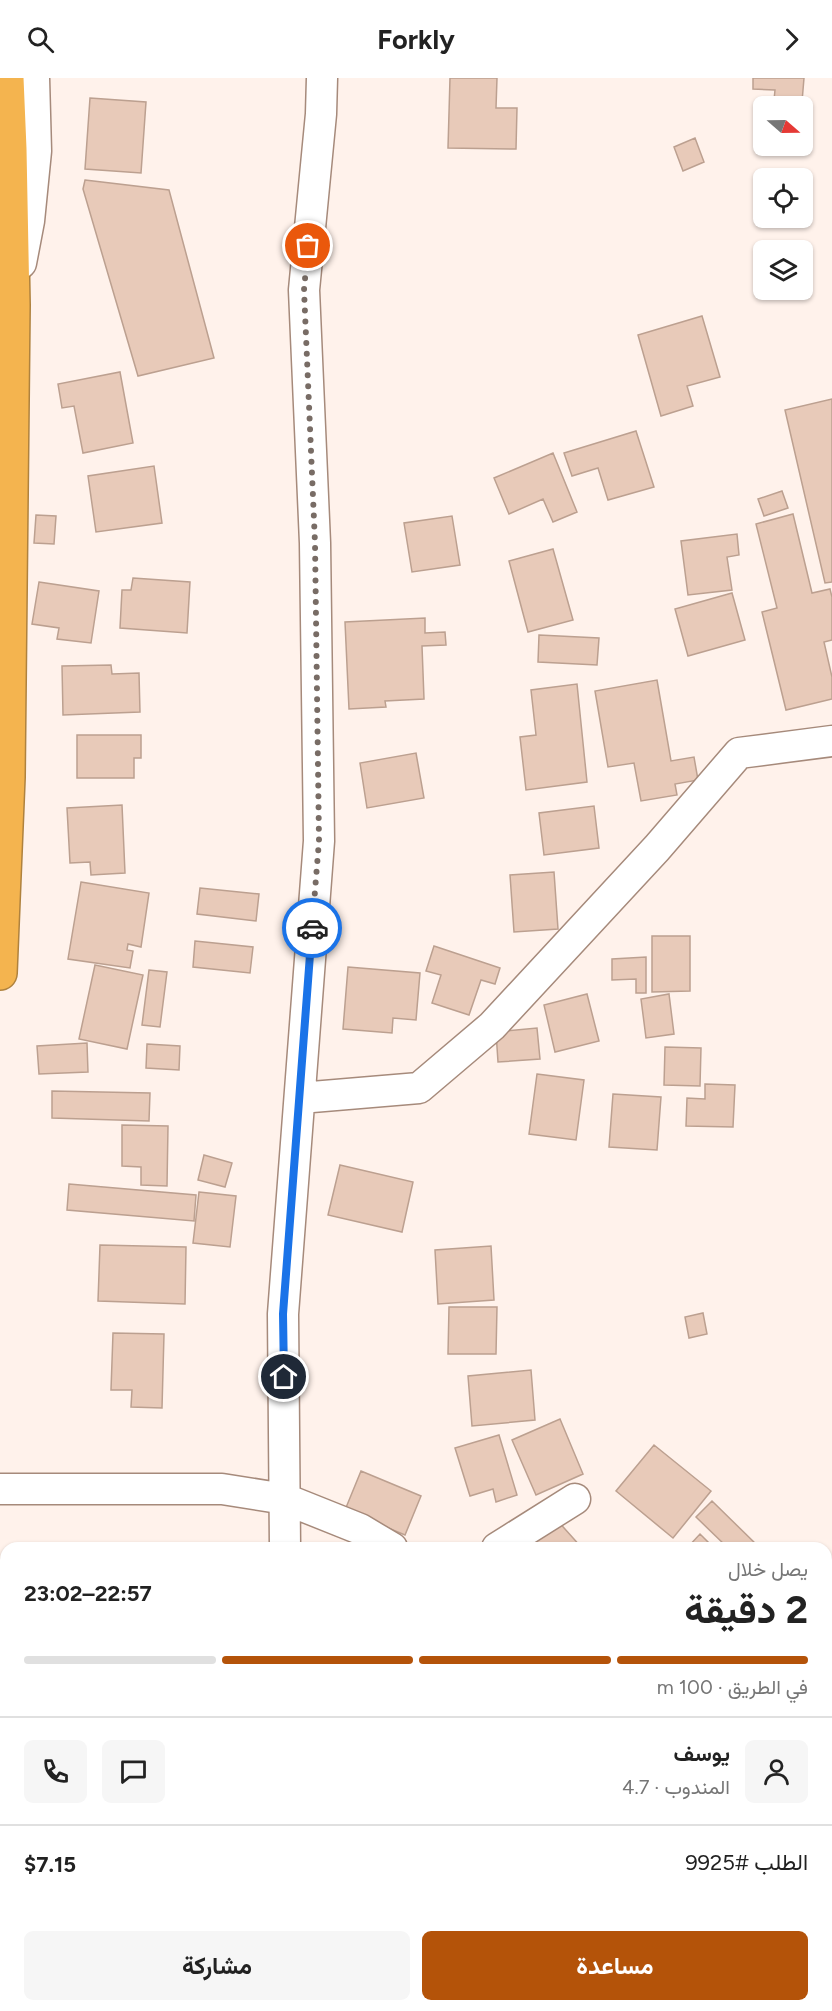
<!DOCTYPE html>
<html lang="ar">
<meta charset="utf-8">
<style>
body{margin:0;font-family:Figtree,Vazirmatn,sans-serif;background:#f6f6f6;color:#222;direction:rtl;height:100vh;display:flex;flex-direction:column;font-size:22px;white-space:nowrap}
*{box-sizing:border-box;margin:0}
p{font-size:20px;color:#767676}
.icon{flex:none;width:33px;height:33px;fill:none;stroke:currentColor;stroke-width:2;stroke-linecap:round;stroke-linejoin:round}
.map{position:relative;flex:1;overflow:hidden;direction:ltr}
.details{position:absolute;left:0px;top:1464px;width:832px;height:470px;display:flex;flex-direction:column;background:#fff;border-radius:18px 18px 0 0;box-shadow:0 2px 4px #0004;direction:rtl}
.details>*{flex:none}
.needle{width:39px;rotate:110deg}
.controls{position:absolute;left:753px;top:18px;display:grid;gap:12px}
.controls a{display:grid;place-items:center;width:60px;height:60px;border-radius:9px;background:#fff;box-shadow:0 2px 4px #0004;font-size:30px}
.pin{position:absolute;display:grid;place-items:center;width:51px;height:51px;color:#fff;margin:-26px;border:3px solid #fff;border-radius:50%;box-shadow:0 2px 6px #0007}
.courier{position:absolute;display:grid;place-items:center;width:60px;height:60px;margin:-30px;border:4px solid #1a73e8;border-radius:50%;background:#fff;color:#222;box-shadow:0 2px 8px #0007}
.head em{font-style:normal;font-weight:700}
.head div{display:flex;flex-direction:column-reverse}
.head{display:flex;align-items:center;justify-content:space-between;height:102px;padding:0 24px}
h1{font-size:39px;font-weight:700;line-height:45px}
.bar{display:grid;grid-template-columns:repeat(4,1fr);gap:9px 6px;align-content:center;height:72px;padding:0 24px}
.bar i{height:8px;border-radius:4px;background:#e0e0e0}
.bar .active{background:#b45309}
.bar p{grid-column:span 4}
.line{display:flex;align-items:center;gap:15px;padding:0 24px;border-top:2px solid #e0e0e0}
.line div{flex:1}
.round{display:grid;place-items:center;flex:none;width:63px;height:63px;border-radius:9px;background:#f6f6f6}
.primary-button{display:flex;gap:12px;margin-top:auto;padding:12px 24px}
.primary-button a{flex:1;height:69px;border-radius:9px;background:#b45309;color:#fff;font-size:24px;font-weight:700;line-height:69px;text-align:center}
.primary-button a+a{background:#f6f6f6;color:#222}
header{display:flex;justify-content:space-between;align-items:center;height:78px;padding:0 24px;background:#fff;font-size:27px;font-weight:700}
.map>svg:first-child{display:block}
</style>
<header><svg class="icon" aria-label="forward" viewBox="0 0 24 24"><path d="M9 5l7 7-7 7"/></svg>Forkly<svg class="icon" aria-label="search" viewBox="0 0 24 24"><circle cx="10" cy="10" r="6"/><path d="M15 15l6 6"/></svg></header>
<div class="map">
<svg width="832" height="1933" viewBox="0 0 832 1933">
<rect width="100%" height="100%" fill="#fff2eb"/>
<!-- building -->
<path fill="#e8cab9" stroke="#bca090" stroke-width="1.5" d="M 450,0 L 497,0 L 496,30 L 517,30 L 516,71 L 448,70 Z
M 753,0 L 804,0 L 802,24 L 774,22 L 775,12 L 753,11 Z
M 90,20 L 146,24 L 141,95 L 85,91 Z
M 695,60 L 704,84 L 683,93 L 674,69 Z
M 85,102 L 169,112 L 214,280 L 138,298 L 83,111 Z
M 702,238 L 720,299 L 687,308 L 693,328 L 661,338 L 638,257 Z
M 120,294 L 133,365 L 83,375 L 74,328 L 62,330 L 58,306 Z
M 832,321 L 832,504 L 825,505 L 785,332 Z
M 636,353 L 654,409 L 608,422 L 598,390 L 572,398 L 564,375 Z
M 553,375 L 577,434 L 553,444 L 543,421 L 509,436 L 494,400 Z
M 154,388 L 162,445 L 96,454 L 88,398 Z
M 782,413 L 788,430 L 764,438 L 758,421 Z
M 793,436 L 812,515 L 830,511 L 832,519 L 832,562 L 824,564 L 832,599 L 832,621 L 786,632 L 762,534 L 777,530 L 756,446 Z
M 36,437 L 56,438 L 54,466 L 34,465 Z
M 452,438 L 460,487 L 412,494 L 404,445 Z
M 737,456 L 739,477 L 727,479 L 732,512 L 688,517 L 681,463 Z
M 553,471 L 573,542 L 528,554 L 509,483 Z
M 133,500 L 190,504 L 187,555 L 120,550 L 122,512 L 131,512 Z
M 39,504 L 99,513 L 91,565 L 57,561 L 59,550 L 32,546 Z
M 732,515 L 745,562 L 688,578 L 675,531 Z
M 425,540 L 425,555 L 445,554 L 446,567 L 422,568 L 424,621 L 385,623 L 386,629 L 349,631 L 345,544 Z
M 539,557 L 599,560 L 597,587 L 538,584 Z
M 111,587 L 112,596 L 139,595 L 140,634 L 63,637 L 62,588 Z
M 657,602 L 671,683 L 694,679 L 698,702 L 675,706 L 677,717 L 641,723 L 634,685 L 608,689 L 595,613 Z
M 577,606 L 587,704 L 526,712 L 520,659 L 536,657 L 531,612 Z
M 77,657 L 141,657 L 141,680 L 134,680 L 134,700 L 77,700 Z
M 416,675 L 424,720 L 367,730 L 360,685 Z
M 122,727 L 125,795 L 91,797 L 90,784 L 70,785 L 67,730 Z
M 594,728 L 599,770 L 544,777 L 539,735 Z
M 554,794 L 558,851 L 514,854 L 510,797 Z
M 81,804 L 149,815 L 141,869 L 128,866 L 127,872 L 133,873 L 130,890 L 68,881 Z
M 200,810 L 259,816 L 256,843 L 197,836 Z
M 652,858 L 690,858 L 690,913 L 652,914 Z
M 195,863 L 253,869 L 250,895 L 193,889 Z
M 434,868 L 500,890 L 495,906 L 481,902 L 469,937 L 432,925 L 441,897 L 426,893 Z
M 646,879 L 646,915 L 636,915 L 636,901 L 612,902 L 612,881 Z
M 95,887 L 143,897 L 127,971 L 79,961 Z
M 348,889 L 420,895 L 416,942 L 393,940 L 392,955 L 343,951 Z
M 149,892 L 167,894 L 160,949 L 142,947 Z
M 587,916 L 599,963 L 555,974 L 544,927 Z
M 669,916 L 674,956 L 646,960 L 641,921 Z
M 537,950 L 540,981 L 498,984 L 496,954 Z
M 87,965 L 88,994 L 39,996 L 37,968 Z
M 147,966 L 180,968 L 179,992 L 146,990 Z
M 665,969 L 701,970 L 700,1008 L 664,1007 Z
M 537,996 L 584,1002 L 576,1062 L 529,1056 Z
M 705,1006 L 735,1007 L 733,1049 L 686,1048 L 687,1020 L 705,1021 Z
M 52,1013 L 150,1015 L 149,1043 L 52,1040 Z
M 613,1016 L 661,1019 L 657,1072 L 609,1069 Z
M 122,1047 L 168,1048 L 167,1108 L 141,1107 L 141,1089 L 122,1088 Z
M 204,1077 L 232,1085 L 225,1109 L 198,1102 Z
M 340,1087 L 413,1104 L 402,1154 L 328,1137 Z
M 69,1106 L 196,1117 L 194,1143 L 67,1132 Z
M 199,1114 L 236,1118 L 230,1169 L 193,1165 Z
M 100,1167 L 186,1169 L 185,1226 L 98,1223 Z
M 491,1168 L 494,1222 L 438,1226 L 435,1172 Z
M 449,1229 L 497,1229 L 496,1276 L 448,1276 Z
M 703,1235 L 707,1256 L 689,1260 L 685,1239 Z
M 113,1255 L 164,1256 L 162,1330 L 131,1329 L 132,1312 L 111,1312 Z
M 531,1292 L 535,1342 L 472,1348 L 468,1298 Z
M 560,1341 L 583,1396 L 536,1417 L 512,1362 Z
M 499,1357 L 517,1417 L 496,1424 L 493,1411 L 470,1418 L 455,1370 Z
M 654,1367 L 711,1413 L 673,1460 L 616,1413 Z
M 361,1393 L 421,1418 L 405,1457 L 345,1432 Z
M 712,1423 L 760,1470 L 728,1470 L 696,1439 Z
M 556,1441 L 582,1470 L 523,1470 Z
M 700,1456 L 714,1470 L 687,1470 Z
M 826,1543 L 832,1552 L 832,1568 L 826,1571 Z
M 826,1610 L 832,1624 L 832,1655 L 826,1658 Z
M 832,1753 L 832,1793 L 826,1794 L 826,1754 Z
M 826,1860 L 832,1862 L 832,1896 L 826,1894 Z
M 826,1899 L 832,1901 L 832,1915 L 826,1933 L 794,1933 L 778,1928 L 826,1928 Z"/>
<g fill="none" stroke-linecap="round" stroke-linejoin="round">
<defs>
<path id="minor" d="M 21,185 L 29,143 L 36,73 L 34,0
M 300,1020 L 419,1010 L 492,948 L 657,770 L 739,675 L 832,663
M 0,1411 L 222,1411 L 285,1421 L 360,1451 L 392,1470
M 285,1470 L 283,1236 L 319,763 L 315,465 L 304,212 L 321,36 L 322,0
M 497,1470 L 575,1421
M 826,1822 L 832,1824
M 276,1933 L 277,1928"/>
<path id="highway" d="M 0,895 L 8,699 L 13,227 L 10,71 L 7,0"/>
</defs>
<!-- minor casing -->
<use href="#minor" stroke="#a68a7b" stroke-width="33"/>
<!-- highway casing -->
<use href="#highway" stroke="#af823e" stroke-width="36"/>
<!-- minor -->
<use href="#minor" stroke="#fff" stroke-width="30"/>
<!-- highway -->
<use href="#highway" stroke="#f4b44f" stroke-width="33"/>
</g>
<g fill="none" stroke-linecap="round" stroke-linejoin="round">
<!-- done -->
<path stroke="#786c65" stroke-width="6" stroke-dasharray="0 10.8" d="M 308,168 L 304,212 L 315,465 L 319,763 L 312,850"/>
<!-- route -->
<path stroke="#1a73e8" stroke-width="8" d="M 284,1299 L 283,1236 L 312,850"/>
</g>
</svg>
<div class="controls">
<a><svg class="needle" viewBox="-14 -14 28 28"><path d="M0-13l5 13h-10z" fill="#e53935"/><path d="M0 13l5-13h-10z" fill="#767676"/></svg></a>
<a><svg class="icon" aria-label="locate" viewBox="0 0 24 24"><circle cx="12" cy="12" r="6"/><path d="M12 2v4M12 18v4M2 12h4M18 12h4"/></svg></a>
<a><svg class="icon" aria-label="layers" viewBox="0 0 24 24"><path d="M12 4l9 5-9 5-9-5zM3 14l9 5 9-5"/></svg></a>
</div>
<div class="pin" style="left:308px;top:168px;background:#ea580c"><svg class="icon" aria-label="bag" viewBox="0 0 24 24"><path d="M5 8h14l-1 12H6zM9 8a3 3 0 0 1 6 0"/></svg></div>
<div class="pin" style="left:284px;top:1299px;background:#1f2937"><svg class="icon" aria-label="home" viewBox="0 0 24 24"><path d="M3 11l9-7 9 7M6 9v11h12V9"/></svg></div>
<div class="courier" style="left:312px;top:850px"><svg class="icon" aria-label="car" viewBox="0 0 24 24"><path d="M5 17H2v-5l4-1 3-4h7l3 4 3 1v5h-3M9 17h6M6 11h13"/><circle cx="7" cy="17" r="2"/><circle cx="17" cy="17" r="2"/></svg></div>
<section class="details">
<div class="head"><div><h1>2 دقيقة</h1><p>يصل خلال</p></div><em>22:57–23:02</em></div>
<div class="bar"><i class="active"></i><i class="active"></i><i class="active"></i><i></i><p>في الطريق · 100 m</p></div>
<div class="line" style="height:108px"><a class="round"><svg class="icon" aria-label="person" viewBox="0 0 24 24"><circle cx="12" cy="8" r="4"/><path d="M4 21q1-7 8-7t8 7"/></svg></a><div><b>يوسف</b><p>المندوب · 4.7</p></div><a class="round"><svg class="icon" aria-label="chat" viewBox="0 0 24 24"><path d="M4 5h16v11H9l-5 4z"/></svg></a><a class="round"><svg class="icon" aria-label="phone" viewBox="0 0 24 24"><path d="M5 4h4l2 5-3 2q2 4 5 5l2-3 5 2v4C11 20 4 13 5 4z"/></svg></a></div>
<div class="line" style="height:78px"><div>الطلب #9925</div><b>$7.15</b></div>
<div class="primary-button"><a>مساعدة</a><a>مشاركة</a></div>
</section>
</div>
